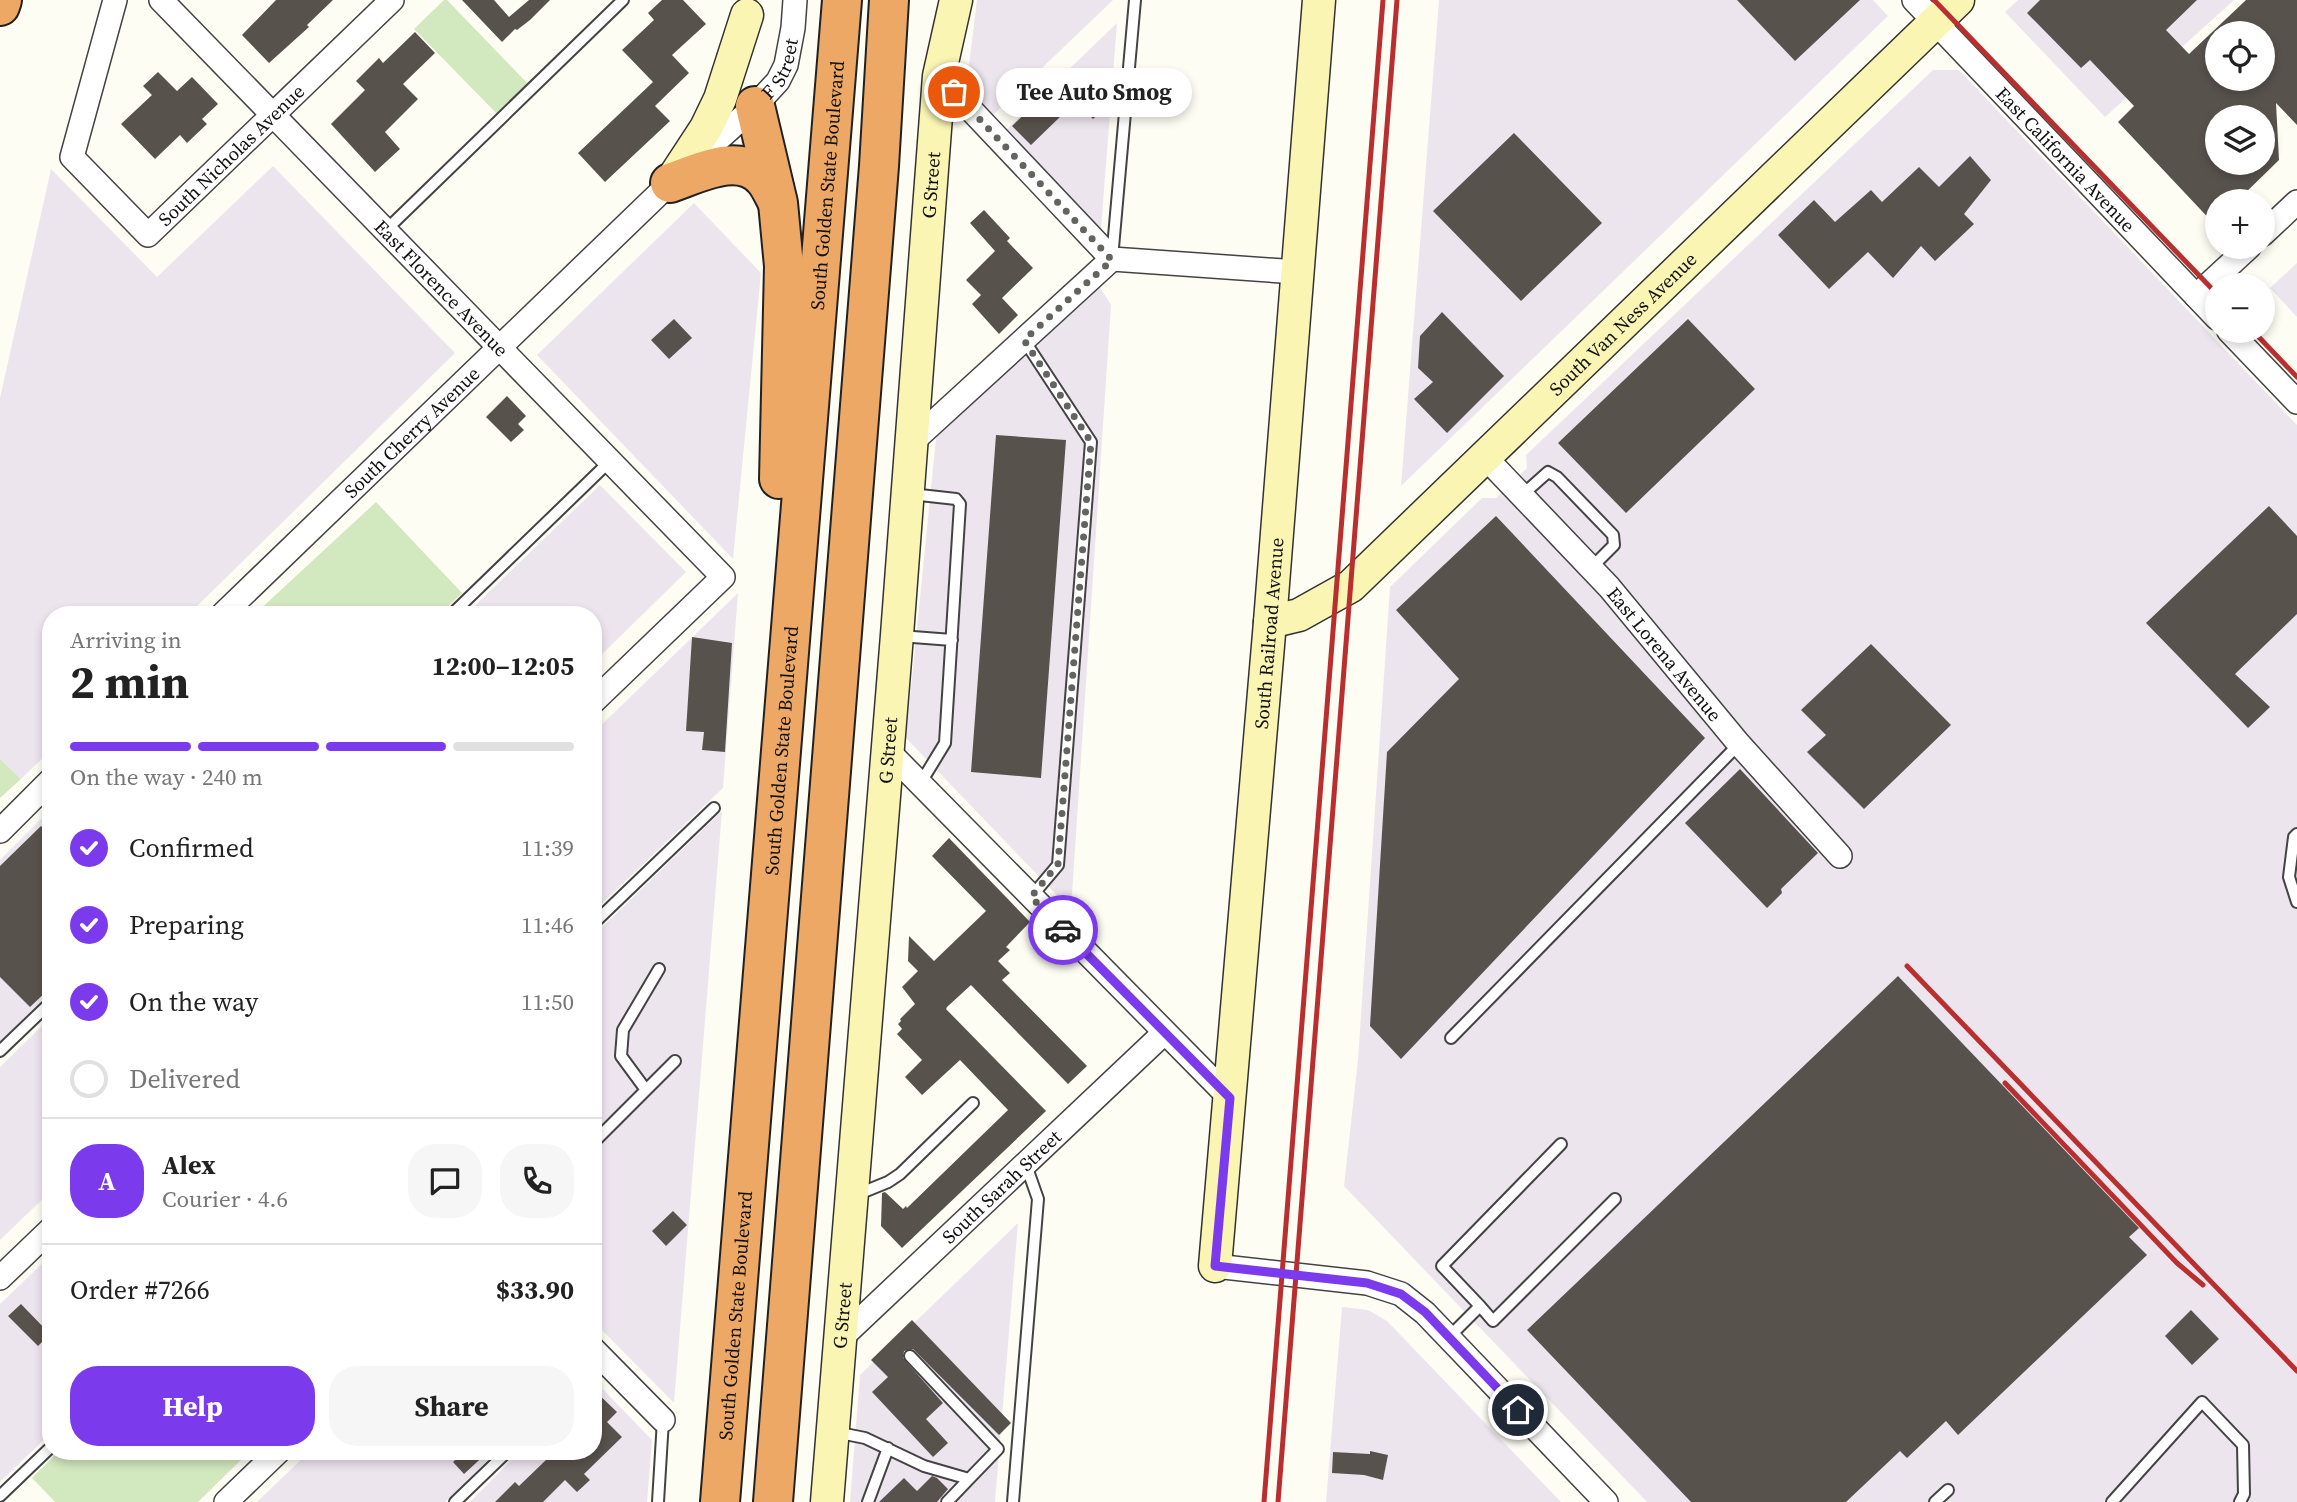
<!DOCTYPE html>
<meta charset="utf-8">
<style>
body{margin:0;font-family:"Source Serif 4",serif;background:#f6f6f6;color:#222;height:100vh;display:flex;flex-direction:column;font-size:26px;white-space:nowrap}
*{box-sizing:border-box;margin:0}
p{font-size:23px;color:#767676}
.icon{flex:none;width:38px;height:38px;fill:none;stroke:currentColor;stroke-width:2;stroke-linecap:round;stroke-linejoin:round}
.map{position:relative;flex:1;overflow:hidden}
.sheet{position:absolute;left:42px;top:606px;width:560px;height:854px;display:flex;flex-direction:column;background:#fff;border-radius:28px;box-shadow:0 4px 10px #0003}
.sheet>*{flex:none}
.buttons{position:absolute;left:2205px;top:21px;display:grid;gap:14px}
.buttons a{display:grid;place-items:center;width:70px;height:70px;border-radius:50%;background:#fff;box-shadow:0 4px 10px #0003;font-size:35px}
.pin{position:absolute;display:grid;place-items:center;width:60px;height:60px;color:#fff;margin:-30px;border:4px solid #fff;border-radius:50%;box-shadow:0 2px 7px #0007}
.courier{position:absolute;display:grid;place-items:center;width:70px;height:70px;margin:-35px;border:5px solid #7c3aed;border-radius:50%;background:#fff;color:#222;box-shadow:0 2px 9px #0007}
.bubble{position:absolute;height:49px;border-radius:24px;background:#fff;box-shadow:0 4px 10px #0003;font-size:23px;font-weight:700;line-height:49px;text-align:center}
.headline em{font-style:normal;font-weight:700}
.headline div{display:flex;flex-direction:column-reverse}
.headline{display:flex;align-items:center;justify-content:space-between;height:119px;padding:0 28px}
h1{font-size:46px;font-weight:700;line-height:52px}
.bar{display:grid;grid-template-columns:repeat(4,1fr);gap:10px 7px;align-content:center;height:84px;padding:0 28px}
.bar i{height:9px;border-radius:5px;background:#e0e0e0}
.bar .on{background:#7c3aed}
.bar p{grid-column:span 4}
.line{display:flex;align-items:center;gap:18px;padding:0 28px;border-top:2px solid #e0e0e0}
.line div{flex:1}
.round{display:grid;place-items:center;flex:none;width:74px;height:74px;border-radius:28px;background:#f6f6f6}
ol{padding:0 28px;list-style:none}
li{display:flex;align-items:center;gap:21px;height:77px}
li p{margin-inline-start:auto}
li .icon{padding:7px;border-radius:50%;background:#7c3aed;color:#fff;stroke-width:4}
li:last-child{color:#767676}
li i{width:38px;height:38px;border:4px solid #e0e0e0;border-radius:50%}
.primary-button{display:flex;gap:14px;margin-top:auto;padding:14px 28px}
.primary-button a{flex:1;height:80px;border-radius:28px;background:#7c3aed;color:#fff;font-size:28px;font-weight:700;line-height:80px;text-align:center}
.primary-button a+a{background:#f6f6f6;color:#222}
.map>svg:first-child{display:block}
</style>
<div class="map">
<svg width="2297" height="1502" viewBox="0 0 2297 1502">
<rect width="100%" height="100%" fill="#fefdf4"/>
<!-- industrial -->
<path fill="#ede5ee" d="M 977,0 L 1113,0 L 992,116 L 966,89 Z
M 1439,0 L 1873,0 L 1888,16 L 1401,486 Z
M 2018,0 L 2234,0 L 2105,117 L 2005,12 Z
M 1117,23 L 1101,229 L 1006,130 Z
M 1933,70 L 1959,70 L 2297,425 L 2297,1502 L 1647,1502 L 1344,1186 L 1358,1060 L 1390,587 L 1482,498 L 1496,498 L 1527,468 L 1526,455 Z
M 273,166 L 455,353 L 189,614 L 51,614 L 51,750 L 21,779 L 0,759 L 0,398 L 51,169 L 157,277 Z
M 694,203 L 761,273 L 733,559 L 537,355 Z
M 2297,263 L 2297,317 L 2270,288 Z
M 1098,284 L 1111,305 L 1071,910 L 906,738 L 936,438 Z
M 600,485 L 686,572 L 593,663 L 593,614 L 466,614 Z
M 738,593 L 723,788 L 593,912 L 593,733 Z
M 722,811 L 674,1403 L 593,1321 L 593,936 Z
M 41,819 L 51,829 L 51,993 L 0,1043 L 0,860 Z
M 51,1017 L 51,1191 L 0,1240 L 0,1067 Z
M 1018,1223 L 995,1502 L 850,1502 L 860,1375 Z
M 51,1255 L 51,1433 L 0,1482 L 0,1304 Z
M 1342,1307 L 1368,1310 L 1387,1321 L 1561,1502 L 1326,1502 Z
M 593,1379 L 652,1440 L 647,1502 L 470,1502 L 520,1451 L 593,1451 Z
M 310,1451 L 497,1451 L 445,1502 L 257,1502 Z"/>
<!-- green -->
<path fill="#d2e8be" d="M 444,0 L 447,0 L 530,86 L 499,116 L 414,29 Z
M 376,502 L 462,593 L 440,614 L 255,614 Z
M 0,759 L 21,779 L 0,798 Z
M 59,1451 L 246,1451 L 248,1453 L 198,1502 L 55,1502 L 32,1478 Z"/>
<!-- building -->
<path fill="#58524d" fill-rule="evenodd" d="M 276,0 L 333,0 L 307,25 L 309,27 L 269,63 L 242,35 Z
M 462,0 L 494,0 L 509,17 L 529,0 L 550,0 L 530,20 L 517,30 L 515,29 L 502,42 Z
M 662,0 L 683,0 L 706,24 L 672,55 L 689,73 L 655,106 L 670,121 L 605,182 L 578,153 L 653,82 L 622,50 L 654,20 L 648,13 Z
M 1737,0 L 1860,0 L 1795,61 Z
M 2040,0 L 2197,0 L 2166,30 L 2189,54 L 2246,0 L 2297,0 L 2297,125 L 2276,103 L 2279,160 L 2237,201 L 2217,201 L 2217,227 L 2118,122 L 2134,106 L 2090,60 L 2081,68 L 2027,13 ZM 2217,33 L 2263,33 L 2263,79 L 2217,79 ZM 2217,117 L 2263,117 L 2263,163 L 2217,163 Z
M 415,32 L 435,53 L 403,84 L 418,99 L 385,132 L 400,149 L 375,172 L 331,124 L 365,90 L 356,81 L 379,58 L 383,63 Z
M 158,72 L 177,91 L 192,77 L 218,104 L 202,119 L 207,124 L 187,143 L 180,135 L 155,159 L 121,124 L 152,95 L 143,86 Z
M 1088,72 L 1114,99 L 1093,119 L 1067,92 Z
M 1043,96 L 1062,115 L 1031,145 L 1012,126 Z
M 1514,133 L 1602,223 L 1521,301 L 1433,211 Z
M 1970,156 L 1991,180 L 1964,214 L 1974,224 L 1935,261 L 1921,246 L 1893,278 L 1868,252 L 1829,289 L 1778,235 L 1814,200 L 1835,222 L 1871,190 L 1882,202 L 1919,167 L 1939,187 Z
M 984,210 L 1010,238 L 1007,241 L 1033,268 L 1002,298 L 1018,315 L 999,334 L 972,304 L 981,295 L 966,280 L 995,251 L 970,223 Z
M 1442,312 L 1504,376 L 1447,433 L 1414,399 L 1433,382 L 1418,368 L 1420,336 Z
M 674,319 L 692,338 L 669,359 L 651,340 Z
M 1688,319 L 1755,389 L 1626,513 L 1558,443 Z
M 507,396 L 526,416 L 518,424 L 524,430 L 511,442 L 486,417 Z
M 996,435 L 1066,440 L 1041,778 L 971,772 Z
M 2269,506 L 2297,536 L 2297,614 L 2235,674 L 2270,707 L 2248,728 L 2146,623 Z
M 1496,516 L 1705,738 L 1401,1059 L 1370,1026 L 1387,752 L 1459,679 L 1396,610 Z
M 692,637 L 732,643 L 725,752 L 702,750 L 704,732 L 686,731 Z
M 1871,644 L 1951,725 L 1864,809 L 1807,752 L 1826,735 L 1801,710 Z
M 1740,769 L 1818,853 L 1781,889 L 1782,893 L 1767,908 L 1685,823 Z
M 41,826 L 51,835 L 51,987 L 30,1007 L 0,977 L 0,866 Z
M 949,838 L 1030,922 L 1006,947 L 1010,950 L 998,961 L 1010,973 L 1002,980 L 1087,1066 L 1068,1084 L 971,985 L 947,1007 L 946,1009 L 1046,1111 L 902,1248 L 881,1226 L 882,1193 L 885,1192 L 903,1209 L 906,1206 L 907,1208 L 1008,1110 L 960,1060 L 922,1095 L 905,1077 L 922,1060 L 897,1034 L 902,1029 L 898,1024 L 901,1021 L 900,1019 L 915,1004 L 902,987 L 918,971 L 908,961 L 909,936 L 934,961 L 986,911 L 932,856 Z
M 1898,976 L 2139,1228 L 2129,1237 L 2147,1255 L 1958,1435 L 1946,1421 L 1907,1458 L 1900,1451 L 1846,1502 L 1691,1502 L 1527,1330 Z
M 673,1211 L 687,1225 L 666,1246 L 652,1231 Z
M 21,1304 L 50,1334 L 38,1346 L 8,1316 Z
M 2191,1310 L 2219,1339 L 2192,1365 L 2165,1336 Z
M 912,1320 L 1011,1423 L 999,1435 L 913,1349 L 904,1351 L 903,1358 L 943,1403 L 926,1419 L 948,1443 L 933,1457 L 872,1392 L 888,1377 L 871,1360 Z
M 593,1389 L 617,1412 L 607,1422 L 622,1437 L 584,1474 L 590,1480 L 577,1492 L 565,1480 L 543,1502 L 495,1502 L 515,1482 L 519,1486 L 547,1459 L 539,1451 L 593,1451 Z
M 465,1451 L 489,1451 L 464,1474 L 453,1462 Z
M 1370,1451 L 1388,1455 L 1383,1480 L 1364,1475 L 1332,1473 L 1333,1452 L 1370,1454 Z
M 932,1476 L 937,1478 L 948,1489 L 937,1502 L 879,1502 L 904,1478 L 917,1491 Z"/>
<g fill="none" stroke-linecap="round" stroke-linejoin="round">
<defs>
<path id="lane" d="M 385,231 L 623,0
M 1112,259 L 1135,0
M 1024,340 L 1091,442 L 1058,865 L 1031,897
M 911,494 L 956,499 L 960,504 L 945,743 L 920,784
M 1521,496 L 1548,472 L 1557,477 L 1613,535 L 1614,545 L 1591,568
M 452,614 L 610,461
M 900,636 L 952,640
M 2297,834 L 2294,837 L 2289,877 L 2297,902
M 593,924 L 714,808
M 1451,1038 L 1739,744
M 0,1051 L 51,1002
M 646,1090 L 675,1061
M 593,1143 L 646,1090 L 621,1056 L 623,1030 L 659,969
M 856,1195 L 888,1182 L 900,1174 L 973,1103
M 1480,1306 L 1493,1321 L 1615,1199
M 1449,1337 L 1480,1306 L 1442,1266 L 1561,1144
M 835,1432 L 865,1438 L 924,1466 L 969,1479 L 998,1449 L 910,1356
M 0,1496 L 51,1447
M 455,1502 L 508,1451
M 658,1502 L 663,1420
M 868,1502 L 888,1448
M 947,1502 L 969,1479
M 1013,1502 L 1038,1199 L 1026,1165
M 1935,1502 L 1948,1490
M 2112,1502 L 2202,1402 L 2243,1445 L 2244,1494 L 2240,1502"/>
<g id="street">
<path id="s1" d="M 115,0 L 72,157 L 148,235 L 392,0"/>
<path id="s2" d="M 161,0 L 723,577 L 593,702"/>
<path id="s3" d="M 1914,0 L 2217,318"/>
<path d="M 939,76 L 1112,259 L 1297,272"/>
<path d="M 2263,234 L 2297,202"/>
<path d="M 2196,296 L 2249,247"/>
<path d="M 2229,331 L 2297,402"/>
<path d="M 911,443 L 1112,259"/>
<path id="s4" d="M 1484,456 L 1609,587 L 1739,744 L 1840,856"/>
<path id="s5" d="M 223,614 L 670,183 L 755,106 L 778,81 L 786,65 L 793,28 L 795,0"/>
<path d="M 887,750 L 1230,1098"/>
<path d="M 0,831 L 51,780"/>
<path d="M 1215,1266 L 1367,1283 L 1401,1294 L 1425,1313 L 1606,1502"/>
<path d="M 0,1278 L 51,1229"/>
<path id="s6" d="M 840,1339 L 1164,1033"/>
<path d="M 593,1349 L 663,1420"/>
<path d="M 226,1502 L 279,1451"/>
</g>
<g id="secondary">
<path d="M 670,183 L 706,128 L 720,99 L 747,15"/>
<path id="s7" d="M 1270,622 L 1299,615 L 1351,586 L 1958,0"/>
<path id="s8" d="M 1215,1266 L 1270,622 L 1319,0"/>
<path id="s9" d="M 827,1502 L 897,635 L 939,76 L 956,0"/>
</g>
<g id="highway">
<path d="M 0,6 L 2,0"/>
<path d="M 755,106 L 778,203 L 784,266 L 779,479"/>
<path d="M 670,183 C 697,174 739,151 763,178 C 769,184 773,194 777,201"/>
<path id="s10" d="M 720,1502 L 842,0"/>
<path d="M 773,1502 L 879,166 L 889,0"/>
</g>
</defs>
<!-- lane casing -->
<use href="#lane" stroke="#434343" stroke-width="14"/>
<!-- street casing -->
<use href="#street" stroke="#434343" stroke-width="26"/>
<!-- secondary casing -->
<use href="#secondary" stroke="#323232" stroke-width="35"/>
<!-- highway casing -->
<use href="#highway" stroke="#212121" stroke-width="42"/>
<!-- lane -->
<use href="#lane" stroke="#fff" stroke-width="10"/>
<!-- street -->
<use href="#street" stroke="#fff" stroke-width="23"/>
<!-- secondary -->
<use href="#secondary" stroke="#faf5b3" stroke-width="32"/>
<!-- highway -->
<use href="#highway" stroke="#eca864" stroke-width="38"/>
<!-- rail -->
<path stroke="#b92f30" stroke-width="5" d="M 1934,0 L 2217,294
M 2253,331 L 2297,377
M 1907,966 L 2297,1371
M 2005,1083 L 2177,1263 L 2203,1285
M 1264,1502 L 1383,0
M 1278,1502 L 1397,0"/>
</g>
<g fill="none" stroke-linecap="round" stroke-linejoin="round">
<!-- done -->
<path stroke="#636360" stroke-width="7" stroke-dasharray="0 12.6" d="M 954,92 L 1112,260 L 1024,340 L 1091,442 L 1058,864 L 1031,897 L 1063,930"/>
<!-- route -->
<path stroke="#7c3aed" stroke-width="9" d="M 1063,930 L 1230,1098 L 1215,1266 L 1367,1283 L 1401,1294 L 1425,1312 L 1518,1410"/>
</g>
<g text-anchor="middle" stroke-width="7" stroke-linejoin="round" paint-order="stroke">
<!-- street labels -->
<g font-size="19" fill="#101010" stroke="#fff">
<text dy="7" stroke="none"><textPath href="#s5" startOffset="782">F Street</textPath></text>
<text dy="7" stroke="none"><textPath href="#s1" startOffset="387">South Nicholas Avenue</textPath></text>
<text dy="7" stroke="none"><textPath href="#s3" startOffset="220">East California Avenue</textPath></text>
<text dy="7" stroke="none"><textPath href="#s9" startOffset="1321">G Street</textPath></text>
<text dy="7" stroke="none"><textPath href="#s10" startOffset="1321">South Golden State Boulevard</textPath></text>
<text dy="7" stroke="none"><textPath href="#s2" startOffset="402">East Florence Avenue</textPath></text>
<text dy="7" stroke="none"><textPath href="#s7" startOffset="467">South Van Ness Avenue</textPath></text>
<text dy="7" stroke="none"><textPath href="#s5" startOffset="262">South Cherry Avenue</textPath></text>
<text dy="7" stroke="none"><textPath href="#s8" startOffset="635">South Railroad Avenue</textPath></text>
<text dy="7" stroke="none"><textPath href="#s4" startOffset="268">East Lorena Avenue</textPath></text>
<text dy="7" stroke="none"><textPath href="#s9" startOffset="754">G Street</textPath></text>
<text dy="7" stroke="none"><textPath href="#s10" startOffset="754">South Golden State Boulevard</textPath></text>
<text dy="7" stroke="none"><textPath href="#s6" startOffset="222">South Sarah Street</textPath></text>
<text dy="7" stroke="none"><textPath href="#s9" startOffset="187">G Street</textPath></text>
<text dy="7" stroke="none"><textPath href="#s10" startOffset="187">South Golden State Boulevard</textPath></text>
</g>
</g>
</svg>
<div class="buttons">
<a><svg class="icon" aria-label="locate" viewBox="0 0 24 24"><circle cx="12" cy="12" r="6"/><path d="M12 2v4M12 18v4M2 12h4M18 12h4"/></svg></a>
<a><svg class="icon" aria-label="layers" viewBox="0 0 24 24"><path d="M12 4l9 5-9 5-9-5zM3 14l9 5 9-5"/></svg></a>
<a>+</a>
<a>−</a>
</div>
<div class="pin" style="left:954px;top:92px;background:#ea580c"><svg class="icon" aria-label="bag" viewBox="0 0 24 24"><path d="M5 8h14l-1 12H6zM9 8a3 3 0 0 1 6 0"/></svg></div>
<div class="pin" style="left:1518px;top:1410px;background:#1f2937"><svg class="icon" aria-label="home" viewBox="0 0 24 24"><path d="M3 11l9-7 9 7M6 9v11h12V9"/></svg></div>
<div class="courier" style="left:1063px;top:930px"><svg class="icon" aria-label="car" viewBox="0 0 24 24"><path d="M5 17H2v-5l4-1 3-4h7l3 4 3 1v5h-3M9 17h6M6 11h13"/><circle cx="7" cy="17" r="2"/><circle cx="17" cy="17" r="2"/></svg></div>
<div class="bubble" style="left:996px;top:68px;width:196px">Tee Auto Smog</div>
<section class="sheet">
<div class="headline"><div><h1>2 min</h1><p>Arriving in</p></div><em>12:00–12:05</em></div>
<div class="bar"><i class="on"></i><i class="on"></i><i class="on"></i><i></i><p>On the way · 240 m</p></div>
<ol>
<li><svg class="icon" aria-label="check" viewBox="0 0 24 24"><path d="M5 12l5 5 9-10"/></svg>Confirmed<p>11:39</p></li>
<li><svg class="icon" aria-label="check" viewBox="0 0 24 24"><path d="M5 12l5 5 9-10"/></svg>Preparing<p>11:46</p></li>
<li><svg class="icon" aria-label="check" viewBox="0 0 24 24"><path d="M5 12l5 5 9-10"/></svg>On the way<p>11:50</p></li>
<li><i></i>Delivered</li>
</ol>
<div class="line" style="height:126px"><b class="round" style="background:#7c3aed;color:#fff">A</b><div><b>Alex</b><p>Courier · 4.6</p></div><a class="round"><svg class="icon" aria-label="chat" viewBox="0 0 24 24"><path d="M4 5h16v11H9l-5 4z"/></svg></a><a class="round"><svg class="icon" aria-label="phone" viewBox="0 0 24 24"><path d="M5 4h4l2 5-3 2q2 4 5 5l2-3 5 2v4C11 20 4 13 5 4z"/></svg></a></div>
<div class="line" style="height:91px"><div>Order #7266</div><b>$33.90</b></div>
<div class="primary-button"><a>Help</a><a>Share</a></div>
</section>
</div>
